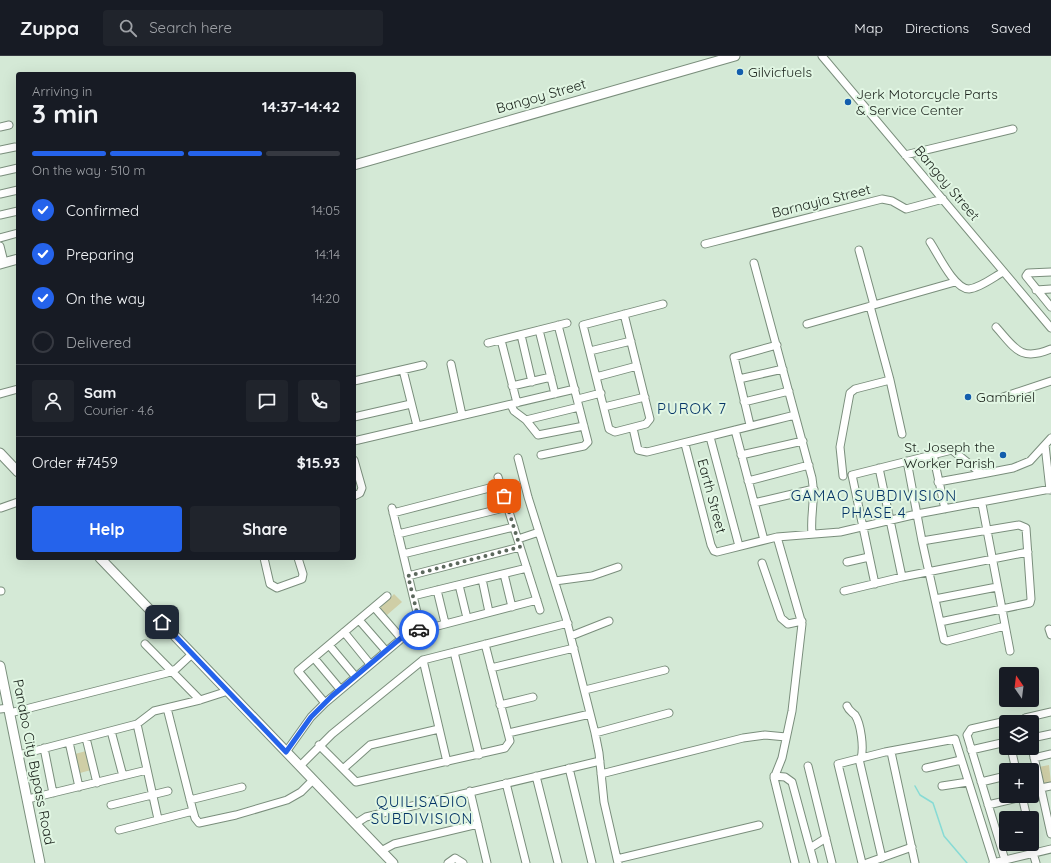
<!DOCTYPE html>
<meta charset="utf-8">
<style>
body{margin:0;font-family:Quicksand,sans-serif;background:#20242c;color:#f1f3f6;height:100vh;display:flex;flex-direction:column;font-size:15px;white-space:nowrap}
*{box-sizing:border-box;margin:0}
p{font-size:13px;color:#9ea1a6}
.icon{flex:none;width:22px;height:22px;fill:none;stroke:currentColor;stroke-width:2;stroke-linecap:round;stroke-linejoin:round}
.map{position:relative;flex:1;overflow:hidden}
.panel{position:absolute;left:16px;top:16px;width:340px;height:488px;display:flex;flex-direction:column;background:#171b24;border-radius:4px;box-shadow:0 4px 16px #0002}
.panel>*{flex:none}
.needle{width:26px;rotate:346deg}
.tools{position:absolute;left:999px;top:611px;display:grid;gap:8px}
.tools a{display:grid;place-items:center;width:40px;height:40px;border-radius:4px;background:#171b24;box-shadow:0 4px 16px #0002;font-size:20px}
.pin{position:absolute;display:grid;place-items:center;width:34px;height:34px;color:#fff;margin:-17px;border-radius:8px;box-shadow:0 2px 6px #0006}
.courier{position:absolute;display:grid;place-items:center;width:40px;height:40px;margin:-20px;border:3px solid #2563eb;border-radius:50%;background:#fff;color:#222;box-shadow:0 1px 5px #0007}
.overview em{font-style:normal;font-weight:700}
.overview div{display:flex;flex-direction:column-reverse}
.overview{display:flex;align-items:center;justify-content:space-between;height:68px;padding:0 16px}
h1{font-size:26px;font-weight:700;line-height:30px}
.bar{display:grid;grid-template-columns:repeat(4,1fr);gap:6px 4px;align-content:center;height:48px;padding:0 16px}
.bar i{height:5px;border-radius:3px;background:#363941}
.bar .on{background:#2563eb}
.bar p{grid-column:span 4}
.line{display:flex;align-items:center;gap:10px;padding:0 16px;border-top:1px solid #363941}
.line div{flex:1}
.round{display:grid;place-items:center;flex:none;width:42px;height:42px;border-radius:4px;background:#20242c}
ol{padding:0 16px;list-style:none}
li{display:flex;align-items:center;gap:12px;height:44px}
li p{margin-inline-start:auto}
li .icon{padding:4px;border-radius:50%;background:#2563eb;color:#fff;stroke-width:4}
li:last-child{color:#9ea1a6}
li i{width:22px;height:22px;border:2px solid #363941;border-radius:50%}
.button{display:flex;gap:8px;margin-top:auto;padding:8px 16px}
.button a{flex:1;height:46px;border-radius:4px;background:#2563eb;color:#fff;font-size:16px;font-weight:700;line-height:46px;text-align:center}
.button a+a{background:#20242c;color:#f1f3f6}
header{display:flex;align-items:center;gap:24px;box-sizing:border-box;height:56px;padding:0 20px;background:#171b24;border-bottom:1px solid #363941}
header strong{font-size:19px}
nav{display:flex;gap:22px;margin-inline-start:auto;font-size:14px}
.search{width:280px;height:36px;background:#20242c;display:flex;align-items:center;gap:10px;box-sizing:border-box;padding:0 14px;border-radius:4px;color:#9ea1a6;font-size:15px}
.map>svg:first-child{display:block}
</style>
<header>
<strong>Zuppa</strong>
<div class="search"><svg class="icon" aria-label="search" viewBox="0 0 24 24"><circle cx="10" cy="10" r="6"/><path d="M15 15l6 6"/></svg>Search here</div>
<nav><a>Map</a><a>Directions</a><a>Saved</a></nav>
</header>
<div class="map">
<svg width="1051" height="807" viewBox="0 0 1051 807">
<rect width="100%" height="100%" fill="#d4e9d6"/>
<!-- green -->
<path fill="#cfcea6" d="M 394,538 L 402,546 L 387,559 L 380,552 Z
M 86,695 L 91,714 L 80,717 L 75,698 Z
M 1049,709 L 1051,727 L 1043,728 L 1039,711 Z"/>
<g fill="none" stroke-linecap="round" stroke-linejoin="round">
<!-- stream -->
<path stroke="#87dbd5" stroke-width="1.5" d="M 915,730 L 920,739 L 933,747 L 944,780 L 967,807"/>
<defs>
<path id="minor" d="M 822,0 L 1051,272
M 0,71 L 9,69
M 0,94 L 15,91
M 905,99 L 1013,73
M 0,116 L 18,112
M 0,138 L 18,134
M 0,159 L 18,155
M 0,182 L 18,177
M 930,186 C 938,198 954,233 969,233 C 980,232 994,221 1003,216
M 705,188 L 882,143 L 892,145 L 906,153 L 943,143
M 0,190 L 4,206
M 859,194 L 874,249
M 754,207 L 812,422 C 816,444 810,457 812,478
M 1051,216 L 1028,217 L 1026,220 L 1051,251
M 1036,234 L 1051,233
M 624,258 L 650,363 L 646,368 L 615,376 L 609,373 L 583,269 L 663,248
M 807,268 L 955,226
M 996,271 C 1015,292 1020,306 1051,293
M 539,274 L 555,338
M 521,279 L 532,326
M 501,284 L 517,347
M 488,287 L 567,267
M 590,295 L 631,285
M 451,308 L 462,359
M 403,314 L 417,370
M 596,321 L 637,310
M 739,323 L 783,313
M 890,324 L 902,378
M 354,325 L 423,309
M 512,330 L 551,321
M 0,338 L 18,333
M 1003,341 L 1051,325
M 578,343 L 601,337
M 744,346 L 789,335
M 511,349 L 514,355 L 526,364 L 538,379 L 584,370
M 604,351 L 645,341
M 354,361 L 411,348
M 526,364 L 579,351
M 750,369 L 734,301 L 777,289
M 633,372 L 638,394 L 647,396 L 795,359
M 735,374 L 764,484
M 710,381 L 739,490
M 354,385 L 575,333
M 685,388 L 711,489 L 714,495 L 717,496 L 777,481 L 840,476 L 917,458 L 1051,433
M 1045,389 L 1050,434
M 933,398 L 945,453
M 541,399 L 584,390 L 588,386 L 558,269
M 741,399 L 803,385
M 518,402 L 528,441 L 566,562 L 595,677 L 599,697 L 604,746 L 618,807
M 354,404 L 362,432 L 360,437 L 354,440
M 907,405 L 922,485 L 944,584 L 947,585 L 1005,570
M 879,412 L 902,521
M 843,420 L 840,391 L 850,337 L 855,333 L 890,324 L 870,250
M 498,421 L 540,554
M 748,425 L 809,409
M 938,426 L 982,418
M 754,447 L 814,433
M 982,448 L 1010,595
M 1,452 L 18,446
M 392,452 L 421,573
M 393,457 L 501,429
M 398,478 L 508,451
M 777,481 L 802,568 L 792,655 L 782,702 L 774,722 L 795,807
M 518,483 L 539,476
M 922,485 L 1019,469 L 1026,472 L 1031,543 L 1030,547 L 940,566
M 403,498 L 514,471
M 264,502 L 270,528 L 277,532 L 302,523 L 303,518 L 298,502
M 847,506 L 869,501
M 762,507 L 781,562 L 788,568 L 802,565
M 504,518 L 512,551
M 408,520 L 520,491
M 482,523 L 489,556
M 555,525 L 592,520 L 618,511
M 875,528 L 852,419 L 952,394 L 982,418 L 1013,412 L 1030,405 L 1051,382
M 459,529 L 467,562
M 437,534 L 445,567
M 0,535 L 1,535
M 844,535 L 902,521 L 1028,496
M 413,540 L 527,512
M 935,543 L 997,531
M 374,551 L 401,582
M 359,564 L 386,595
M 1049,573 L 1051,579
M 344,576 L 370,608
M 571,580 L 609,565
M 145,588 L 200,644
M 329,589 L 355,620
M 454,596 L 479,699
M 314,602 L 340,633
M 423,604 L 447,706
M 491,612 L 574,592
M 585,634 L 665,614
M 325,647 L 298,615 L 387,540
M 500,649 L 533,641
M 847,650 C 849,655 852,656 855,659 C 861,668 864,692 861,702
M 167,652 L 193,755
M 0,653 L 9,652
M 10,657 L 167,617 L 176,613 L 192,598
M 1026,666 L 1025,662 L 1051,656
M 137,668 L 158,763
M 111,675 L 123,720
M 508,677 L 590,658
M 595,677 L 669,657
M 86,682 L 97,727
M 1032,682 L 1051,678
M 69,686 L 79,731
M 319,689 L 356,726 L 505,692 L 510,685 L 485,588
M 44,692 L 53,737
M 1011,692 L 1016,714
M 1032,692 L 1051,778
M 971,694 L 1006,686
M 286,696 L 311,661 L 325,647 L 407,578 L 537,544
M 891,696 L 915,807
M 19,699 L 137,668 L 154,655 L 200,644 L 228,635
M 1034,702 L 1051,698
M 859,703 L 882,802
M 300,710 L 332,678 L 423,604 L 568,567
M 808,710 L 832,807
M 569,712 L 592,807
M 926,712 L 961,704
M 343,713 L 370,689 L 439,673
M 601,718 L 743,682 L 765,679 L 786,681
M 536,720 L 558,807
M 774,720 L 785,721 L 792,726 L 814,807
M 981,726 L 1006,720
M 506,727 L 526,807
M 942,730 L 968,726
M 1041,732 L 1051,730
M 470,735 L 487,807
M 1022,740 L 1027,762
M 28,743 L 147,714
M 190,744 L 242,731
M 111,749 L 168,735
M 988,749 L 1022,741
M 355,768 L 366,761 L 600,705
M 119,774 L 193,755 L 195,762 L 199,767 L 236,759 L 287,744 L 301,736 L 313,724
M 810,792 L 826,782
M 381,795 L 394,788 L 478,768
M 1033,797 L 1036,807
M 617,803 L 759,769
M 1005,804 L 967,679 L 971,673 L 1002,666 L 1006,669
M 448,807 L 455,802 L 463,807
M 862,807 L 838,708 L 885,696 L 955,683 L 994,807
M 867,807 L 912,791
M 993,807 L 1051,793"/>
<path id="major" d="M 354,109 L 735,0
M 0,208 L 18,203
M 0,397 L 18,416
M 100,502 L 393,807
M 0,610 L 40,807"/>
</defs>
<!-- minor casing -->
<use href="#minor" stroke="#7a8e7c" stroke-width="9"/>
<!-- major casing -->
<use href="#major" stroke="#7a8e7c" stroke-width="11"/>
<!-- minor -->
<use href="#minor" stroke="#fff" stroke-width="7"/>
<!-- major -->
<use href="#major" stroke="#fff" stroke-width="9"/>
</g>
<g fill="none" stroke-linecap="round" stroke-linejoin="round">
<!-- done -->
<path stroke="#5c685d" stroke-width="4" stroke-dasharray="0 7.2" d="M 419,574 L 421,573 L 408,520 L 520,491 L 504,440"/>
<!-- route -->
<path stroke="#2563eb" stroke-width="5" d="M 162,566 L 286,696 L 311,661 L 332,640 L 401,582 L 419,574"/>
</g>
<!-- markers -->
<g fill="#135ead" stroke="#e1f6e3" stroke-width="1.5">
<circle cx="740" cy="16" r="4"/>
<circle cx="848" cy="46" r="4"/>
<circle cx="968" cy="341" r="4"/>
<circle cx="1003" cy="399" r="4"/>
</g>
<g text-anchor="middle" stroke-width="4" stroke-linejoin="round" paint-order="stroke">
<!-- poi labels -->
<g font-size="14" fill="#1b231c" stroke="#e1f6e3" text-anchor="start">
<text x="748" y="21">Gilvicfuels</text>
<text x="856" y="43">Jerk Motorcycle Parts<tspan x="856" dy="16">&amp; Service Center</tspan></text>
<text x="976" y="346">Gambriel</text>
<text x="995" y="396" text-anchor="end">St. Joseph the<tspan x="995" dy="16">Worker Parish</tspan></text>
</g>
<!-- street labels -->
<g font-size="14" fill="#1b231c" stroke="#e1f6e3">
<text transform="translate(541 40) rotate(-16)" y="5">Bangoy Street</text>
<text transform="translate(947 127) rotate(50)" y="5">Bangoy Street</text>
<text transform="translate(821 145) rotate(-14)" y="5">Barnayia Street</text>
<text transform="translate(712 440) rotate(75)" y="5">Earth Street</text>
<text transform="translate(34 706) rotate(79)" y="5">Panabo City Bypass Road</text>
</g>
<!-- neighbourhood labels -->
<g font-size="15" letter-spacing="1" fill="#053466" stroke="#e1f6e3">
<text x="692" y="358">PUROK 7</text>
<text x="874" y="445">GAMAO SUBDIVISION<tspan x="874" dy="17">PHASE 4</tspan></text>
<text x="422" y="751">QUILISADIO<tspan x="422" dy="17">SUBDIVISION</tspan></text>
</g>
</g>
</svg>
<div class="tools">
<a><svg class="needle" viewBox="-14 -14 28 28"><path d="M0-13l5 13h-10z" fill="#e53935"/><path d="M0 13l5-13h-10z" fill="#9ea1a6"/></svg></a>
<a><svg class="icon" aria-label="layers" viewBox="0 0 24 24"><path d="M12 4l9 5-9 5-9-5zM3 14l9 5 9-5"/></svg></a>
<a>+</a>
<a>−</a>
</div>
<div class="pin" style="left:504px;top:440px;background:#ea580c"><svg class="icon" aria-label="bag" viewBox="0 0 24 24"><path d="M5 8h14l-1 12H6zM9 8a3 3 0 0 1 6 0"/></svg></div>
<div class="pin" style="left:162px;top:566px;background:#1f2937"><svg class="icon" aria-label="home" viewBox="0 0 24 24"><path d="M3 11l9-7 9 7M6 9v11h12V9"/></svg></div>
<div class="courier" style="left:419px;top:574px"><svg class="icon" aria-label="car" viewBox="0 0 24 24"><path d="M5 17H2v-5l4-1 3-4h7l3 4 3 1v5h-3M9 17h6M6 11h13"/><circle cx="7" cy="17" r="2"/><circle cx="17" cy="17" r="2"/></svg></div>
<section class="panel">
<div class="overview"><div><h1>3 min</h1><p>Arriving in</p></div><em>14:37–14:42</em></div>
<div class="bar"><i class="on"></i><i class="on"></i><i class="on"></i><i></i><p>On the way · 510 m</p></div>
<ol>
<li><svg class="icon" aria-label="check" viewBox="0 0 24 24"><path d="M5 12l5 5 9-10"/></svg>Confirmed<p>14:05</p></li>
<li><svg class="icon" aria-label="check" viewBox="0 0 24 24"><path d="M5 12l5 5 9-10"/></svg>Preparing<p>14:14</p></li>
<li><svg class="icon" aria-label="check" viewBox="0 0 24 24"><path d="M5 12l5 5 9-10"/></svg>On the way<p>14:20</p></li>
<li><i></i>Delivered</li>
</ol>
<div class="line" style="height:72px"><a class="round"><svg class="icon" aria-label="person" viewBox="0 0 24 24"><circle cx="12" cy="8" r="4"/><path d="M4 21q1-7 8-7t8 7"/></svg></a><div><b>Sam</b><p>Courier · 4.6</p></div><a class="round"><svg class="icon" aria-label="chat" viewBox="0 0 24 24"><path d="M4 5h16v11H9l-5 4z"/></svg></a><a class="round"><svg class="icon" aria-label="phone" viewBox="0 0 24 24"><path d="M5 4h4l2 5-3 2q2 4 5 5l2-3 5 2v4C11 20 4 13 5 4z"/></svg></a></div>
<div class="line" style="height:52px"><div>Order #7459</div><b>$15.93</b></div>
<div class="button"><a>Help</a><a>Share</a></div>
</section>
</div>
